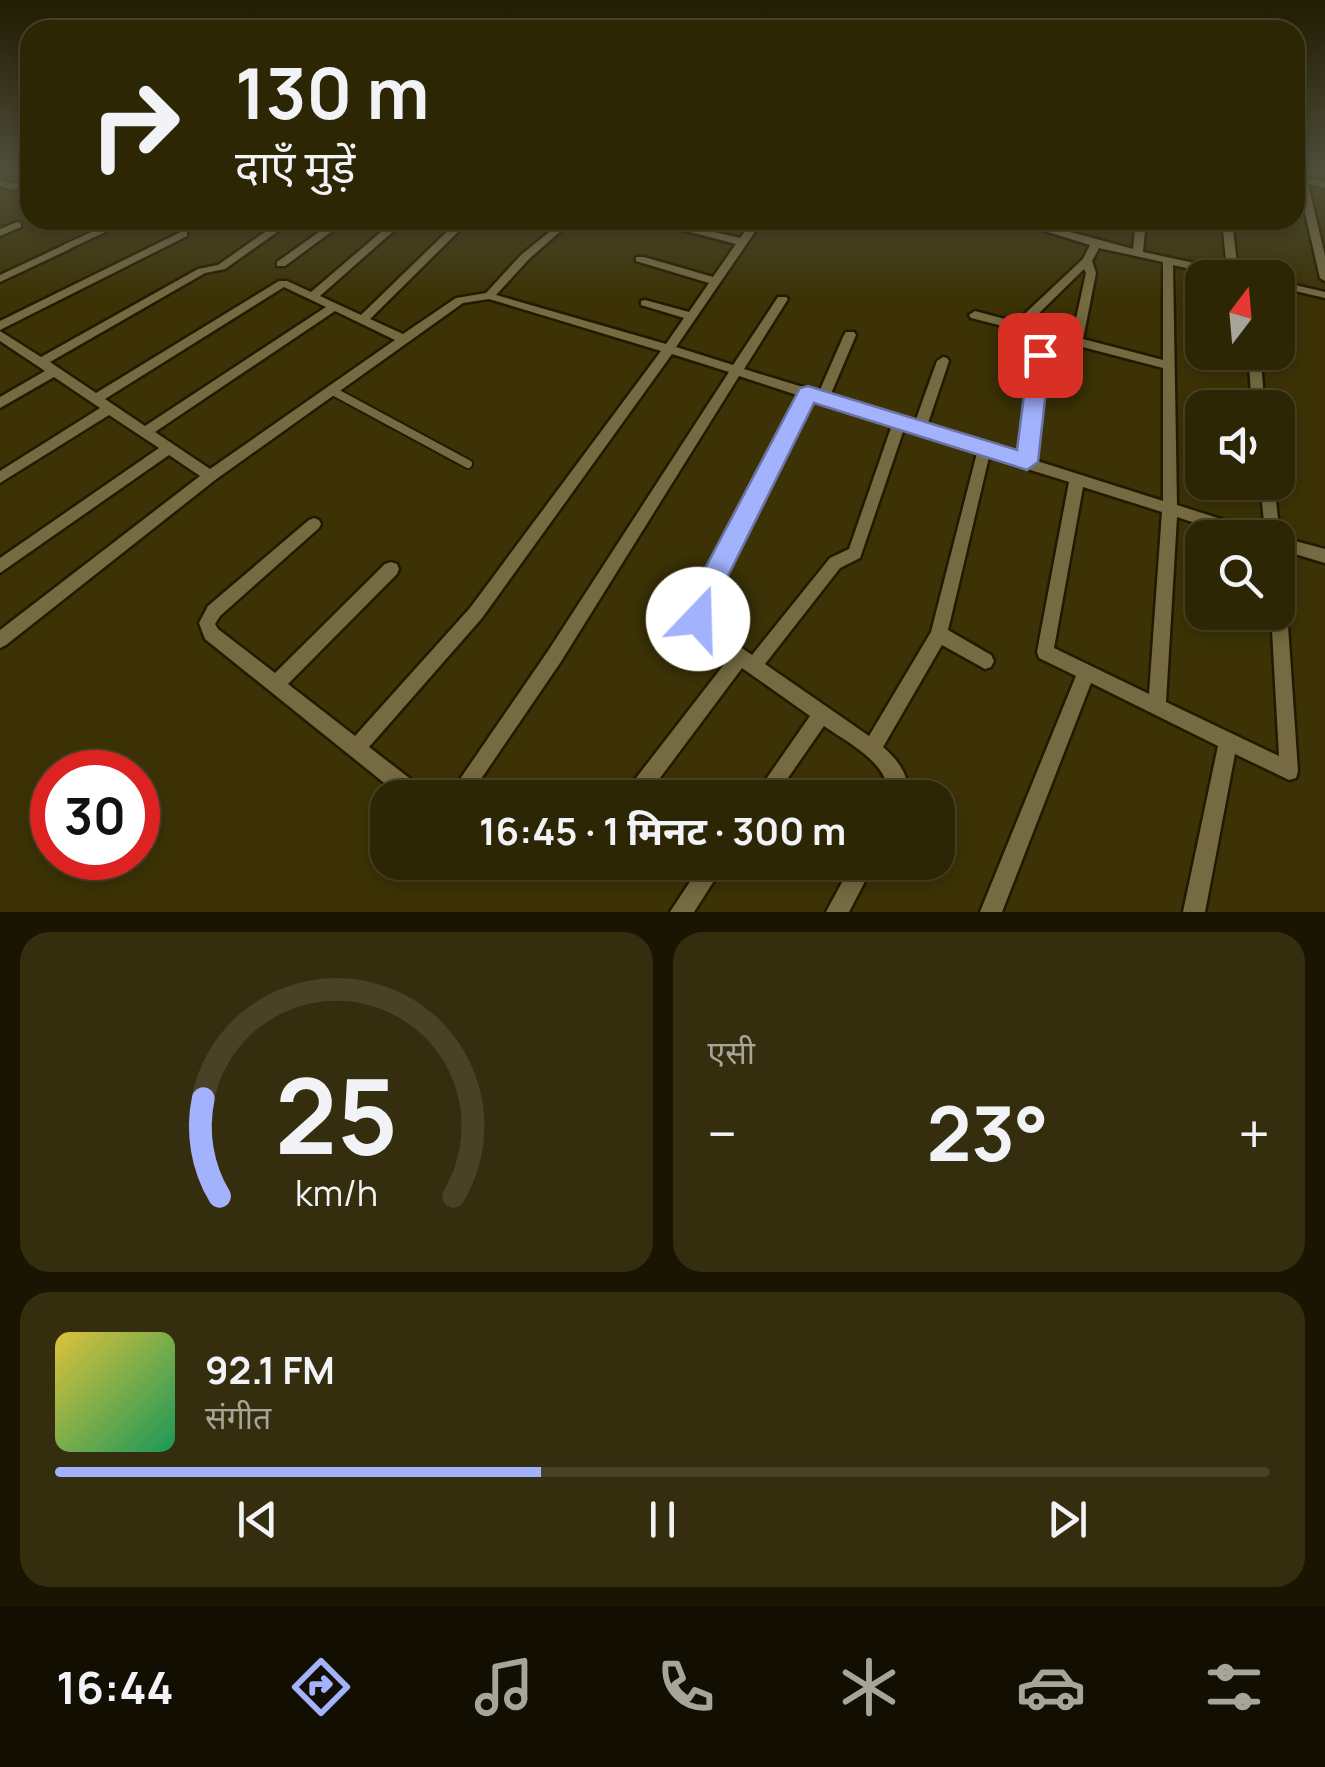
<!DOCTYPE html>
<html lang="hi">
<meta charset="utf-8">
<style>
body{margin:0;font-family:Manrope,"Noto Sans Devanagari",sans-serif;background:#352e0e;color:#f1f3f6;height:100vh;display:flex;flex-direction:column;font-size:38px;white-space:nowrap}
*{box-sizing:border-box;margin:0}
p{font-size:32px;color:#a7a59a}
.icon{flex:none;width:55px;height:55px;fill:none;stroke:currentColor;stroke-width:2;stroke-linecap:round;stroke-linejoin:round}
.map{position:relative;height:912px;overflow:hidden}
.drawer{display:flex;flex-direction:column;gap:20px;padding:20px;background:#191502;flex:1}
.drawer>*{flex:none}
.hud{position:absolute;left:20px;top:20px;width:1285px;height:210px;border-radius:30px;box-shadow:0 5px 15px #0003,0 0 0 2px #484326;background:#2d2604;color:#f1f3f6;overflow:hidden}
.needle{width:65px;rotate:16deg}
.controls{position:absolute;left:1185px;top:260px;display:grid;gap:20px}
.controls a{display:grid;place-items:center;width:110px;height:110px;border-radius:20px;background:#2d2604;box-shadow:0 5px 15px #0003,0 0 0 2px #484326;font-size:50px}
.speed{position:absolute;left:30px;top:750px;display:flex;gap:20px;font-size:50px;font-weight:700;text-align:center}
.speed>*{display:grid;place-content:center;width:130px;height:130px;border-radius:50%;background:#2d2604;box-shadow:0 5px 15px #0003,0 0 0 2px #484326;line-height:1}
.speed .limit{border:15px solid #d22;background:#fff;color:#111}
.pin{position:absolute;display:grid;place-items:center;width:85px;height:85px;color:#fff;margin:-42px;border-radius:20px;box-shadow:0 5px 15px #0006}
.me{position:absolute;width:110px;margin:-55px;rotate:21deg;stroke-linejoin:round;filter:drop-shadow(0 0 8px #0008)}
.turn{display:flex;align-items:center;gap:35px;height:210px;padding:0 50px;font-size:45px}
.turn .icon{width:130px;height:130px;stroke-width:2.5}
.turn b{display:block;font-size:70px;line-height:85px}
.big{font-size:75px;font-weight:700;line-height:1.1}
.drawer .tile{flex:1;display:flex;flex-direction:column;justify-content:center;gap:15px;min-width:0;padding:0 35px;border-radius:30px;background:#352e0e}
.drawer .dial{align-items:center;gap:0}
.dial svg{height:260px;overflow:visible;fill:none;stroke:#484326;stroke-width:7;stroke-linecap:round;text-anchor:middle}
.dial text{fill:#f1f3f6;stroke:none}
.song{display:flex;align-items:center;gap:30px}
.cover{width:120px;height:120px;border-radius:15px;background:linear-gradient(135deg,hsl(50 70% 55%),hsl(150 70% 35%))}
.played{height:10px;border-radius:5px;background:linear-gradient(90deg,#a3b2fd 40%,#484326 40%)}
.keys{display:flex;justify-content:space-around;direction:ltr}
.heat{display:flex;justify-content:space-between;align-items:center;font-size:55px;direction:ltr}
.drawer .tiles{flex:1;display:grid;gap:20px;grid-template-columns:1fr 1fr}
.tile:last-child{grid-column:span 2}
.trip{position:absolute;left:370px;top:780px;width:585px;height:100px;border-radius:30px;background:#2d2604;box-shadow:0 5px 15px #0003,0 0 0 2px #484326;font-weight:700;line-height:100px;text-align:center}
.dock{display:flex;height:160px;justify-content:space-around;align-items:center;background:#120f02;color:#a7a59a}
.dock .icon{width:70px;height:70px}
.dock .on{color:#a3b2fd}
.dock b{font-size:45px;color:#f1f3f6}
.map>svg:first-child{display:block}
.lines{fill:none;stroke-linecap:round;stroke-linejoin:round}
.lane-far1-casing{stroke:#211a00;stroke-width:10}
.lane-casing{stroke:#211a00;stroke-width:12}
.street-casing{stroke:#211a00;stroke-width:5}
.lane-far1{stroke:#756a41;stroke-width:6}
.lane{stroke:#756a41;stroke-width:8}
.street{fill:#756a41;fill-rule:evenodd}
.route{fill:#a3b2fd;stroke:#6a74a4;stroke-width:2.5}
</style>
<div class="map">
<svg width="1325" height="912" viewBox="0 0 1325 912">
<rect width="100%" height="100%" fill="#3c3206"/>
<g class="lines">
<g class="lane-far1-casing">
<path id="lane-far1" d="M 66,247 L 120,222 L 139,226"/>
</g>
<g class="lane-casing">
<path id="lane" d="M 331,390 L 468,464"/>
</g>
<g class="street-casing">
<path id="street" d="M 0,171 L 5,171 L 0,175 Z
M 1296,171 L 1305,171 L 1306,178 L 1325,182 L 1325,188 L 1308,184 L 1325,256 L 1325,281 L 1320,278 L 1298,182 L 1295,182 Z
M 30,178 L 30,184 L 12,190 L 0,186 L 0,180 L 12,184 Z
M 282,220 L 294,220 L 225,269 L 205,273 L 50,362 L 96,393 L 279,281 L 287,281 L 311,292 L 395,220 L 406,220 L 320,296 L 361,315 L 459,220 L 470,220 L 370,319 L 403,334 L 456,298 L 486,293 L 521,255 L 558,225 L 563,228 L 562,230 L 529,259 L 496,295 L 666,344 L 684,318 L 641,305 L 641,301 L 645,300 L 689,312 L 709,283 L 636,261 L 636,257 L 644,257 L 713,277 L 736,244 L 679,229 L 678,227 L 681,221 L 717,220 L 712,223 L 689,226 L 740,238 L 753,220 L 763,220 L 676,347 L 733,365 L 778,297 L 786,297 L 788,299 L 744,369 L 819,392 L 844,335 L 846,332 L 854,332 L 856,335 L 830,396 L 915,422 L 937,361 L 943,357 L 947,358 L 949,361 L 927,426 L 1021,456 L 1037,335 L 971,318 L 969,315 L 975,311 L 1016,322 L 1083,259 L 1090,245 L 1010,220 L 1026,220 L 1133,249 L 1136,220 L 1146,220 L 1143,252 L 1227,270 L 1222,220 L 1232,220 L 1238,273 L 1252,278 L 1230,278 L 1173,265 L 1177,505 L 1265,533 L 1260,482 L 1274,482 L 1280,537 L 1325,549 L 1325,563 L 1278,549 L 1278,538 L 1240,538 L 1177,517 L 1166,702 L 1279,756 L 1271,612 L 1278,612 L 1278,590 L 1284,592 L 1286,597 L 1298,771 L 1296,778 L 1289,780 L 1235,754 L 1205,912 L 1183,912 L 1218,746 L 1091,683 L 1002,912 L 980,912 L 1076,676 L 1039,658 L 1037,652 L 1069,482 L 989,457 L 948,630 L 991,655 L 994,661 L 991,667 L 985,669 L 942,645 L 883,747 C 899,761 910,776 908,798 L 888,798 C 892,764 848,743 824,726 L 774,798 L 753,798 L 810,716 L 742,668 L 645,798 L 624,798 L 626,791 L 729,658 C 700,638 686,635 695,597 L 800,396 L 739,376 L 560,663 L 468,798 L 447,798 L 548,651 L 729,372 L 672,354 L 482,618 L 369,747 L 426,791 L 428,798 L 403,798 L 205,639 L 199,623 L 208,606 L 309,520 L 314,518 L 319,520 L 321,524 L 319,528 L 220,616 L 215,624 L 218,629 L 275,673 L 385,564 L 391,562 L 397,564 L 399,569 L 397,574 L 288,684 L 355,736 L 470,608 L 661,351 L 489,299 L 463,303 L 215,480 L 6,645 L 0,648 L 0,630 L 200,476 L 169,455 L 0,573 L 0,558 L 159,448 L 109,415 L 0,483 L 0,471 L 100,408 L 54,377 L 0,408 L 0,397 L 45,371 L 0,341 L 0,331 L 41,357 L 198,269 L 218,265 ZM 1099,248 L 1163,262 L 1163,360 L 1083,339 L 1096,273 L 1092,261 ZM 1084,269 L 1086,273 L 1072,337 L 1027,325 ZM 284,287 L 326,307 L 145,426 L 105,399 ZM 335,311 L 395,340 L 210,469 L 155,432 ZM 1048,338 L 1163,368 L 1163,501 L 1034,460 ZM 811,399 L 892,425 L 849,549 L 830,558 L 752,655 L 710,626 L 706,619 L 711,598 ZM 904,429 L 977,453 L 931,632 L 869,736 L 765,664 L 840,568 L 860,558 ZM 1083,487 L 1162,512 L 1149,694 L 1054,648 Z
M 336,220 L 347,220 L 285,266 L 277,266 L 277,262 Z
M 17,222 L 21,223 L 21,227 L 0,236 L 0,229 Z
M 183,231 L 187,232 L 187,236 L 0,330 L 0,321 Z
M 66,244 L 70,245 L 70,249 L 0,282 L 0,275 Z
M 1278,281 L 1325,292 L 1325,298 L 1278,287 Z
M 1248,352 L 1260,352 L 1265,408 L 1252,408 Z
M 573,862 L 594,862 L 588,874 L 581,877 L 574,874 L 571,867 Z
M 703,862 L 726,862 L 694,912 L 670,912 Z
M 853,862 L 875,862 L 849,912 L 826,912 Z"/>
</g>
<use href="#lane-far1" class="lane-far1"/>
<use href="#lane" class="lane"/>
<use href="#street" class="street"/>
</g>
<linearGradient id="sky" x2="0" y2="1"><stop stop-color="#211c03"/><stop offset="0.57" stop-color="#504f3b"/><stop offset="1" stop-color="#504f3b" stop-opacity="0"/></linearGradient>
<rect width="1325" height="299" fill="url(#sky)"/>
<path class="route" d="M 1040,349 L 1050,355 L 1038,462 L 1027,470 L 814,403 L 717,598 L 707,628 L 698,631 L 688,628 L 684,619 L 690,597 L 800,388 L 808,386 L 1017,450 L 1029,355 Z"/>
</svg>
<div class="controls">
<a><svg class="needle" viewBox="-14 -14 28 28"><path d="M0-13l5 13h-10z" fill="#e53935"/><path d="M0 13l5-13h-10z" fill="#a7a59a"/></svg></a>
<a><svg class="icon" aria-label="sound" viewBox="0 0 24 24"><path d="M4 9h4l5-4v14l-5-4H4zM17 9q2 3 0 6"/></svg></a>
<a><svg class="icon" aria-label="search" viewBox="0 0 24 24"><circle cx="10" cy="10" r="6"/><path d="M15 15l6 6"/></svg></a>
</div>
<div class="speed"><div class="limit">30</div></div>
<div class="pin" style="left:1040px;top:355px;background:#d93025"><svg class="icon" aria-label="arrive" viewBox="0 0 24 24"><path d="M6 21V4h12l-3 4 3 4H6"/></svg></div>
<svg class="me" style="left:698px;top:619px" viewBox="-20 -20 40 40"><circle r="19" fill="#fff"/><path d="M0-13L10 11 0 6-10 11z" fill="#a3b2fd"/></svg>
<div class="trip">16:45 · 1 मिनट · 300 m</div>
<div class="hud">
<div class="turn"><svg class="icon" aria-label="right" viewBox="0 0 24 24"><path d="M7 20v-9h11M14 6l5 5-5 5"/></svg><div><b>130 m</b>दाएँ मुड़ें</div></div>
</div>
</div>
<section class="drawer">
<div class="tiles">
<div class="tile dial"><svg viewBox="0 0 100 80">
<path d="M14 69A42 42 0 1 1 86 69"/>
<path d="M14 69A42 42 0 0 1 9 39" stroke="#a3b2fd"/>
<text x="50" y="56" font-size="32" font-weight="700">25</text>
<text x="50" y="72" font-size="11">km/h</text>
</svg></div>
<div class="tile"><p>एसी</p>
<div class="heat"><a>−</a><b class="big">23°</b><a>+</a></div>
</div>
<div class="tile">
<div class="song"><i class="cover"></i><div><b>92.1 FM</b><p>संगीत</p></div></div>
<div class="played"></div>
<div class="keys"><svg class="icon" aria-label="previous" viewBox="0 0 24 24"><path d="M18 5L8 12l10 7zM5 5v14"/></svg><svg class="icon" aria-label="pause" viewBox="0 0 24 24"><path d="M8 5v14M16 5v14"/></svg><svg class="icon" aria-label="next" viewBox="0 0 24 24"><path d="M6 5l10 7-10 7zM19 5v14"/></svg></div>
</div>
</div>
</section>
<nav class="dock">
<b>16:44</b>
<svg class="icon on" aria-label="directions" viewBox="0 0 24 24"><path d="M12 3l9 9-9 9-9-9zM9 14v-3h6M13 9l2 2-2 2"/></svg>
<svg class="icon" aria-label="music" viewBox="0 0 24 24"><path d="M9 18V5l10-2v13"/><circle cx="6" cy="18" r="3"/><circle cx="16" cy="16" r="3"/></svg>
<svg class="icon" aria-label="phone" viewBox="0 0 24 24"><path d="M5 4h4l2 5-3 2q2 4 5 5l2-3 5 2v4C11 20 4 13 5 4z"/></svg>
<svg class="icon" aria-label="climate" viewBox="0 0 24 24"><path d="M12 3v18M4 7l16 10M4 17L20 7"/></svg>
<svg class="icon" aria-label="car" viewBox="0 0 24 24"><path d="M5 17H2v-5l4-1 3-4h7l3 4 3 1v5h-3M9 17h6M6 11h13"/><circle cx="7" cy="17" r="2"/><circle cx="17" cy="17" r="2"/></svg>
<svg class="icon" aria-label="filters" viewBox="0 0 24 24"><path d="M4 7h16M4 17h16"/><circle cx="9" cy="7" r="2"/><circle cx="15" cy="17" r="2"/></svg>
</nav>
